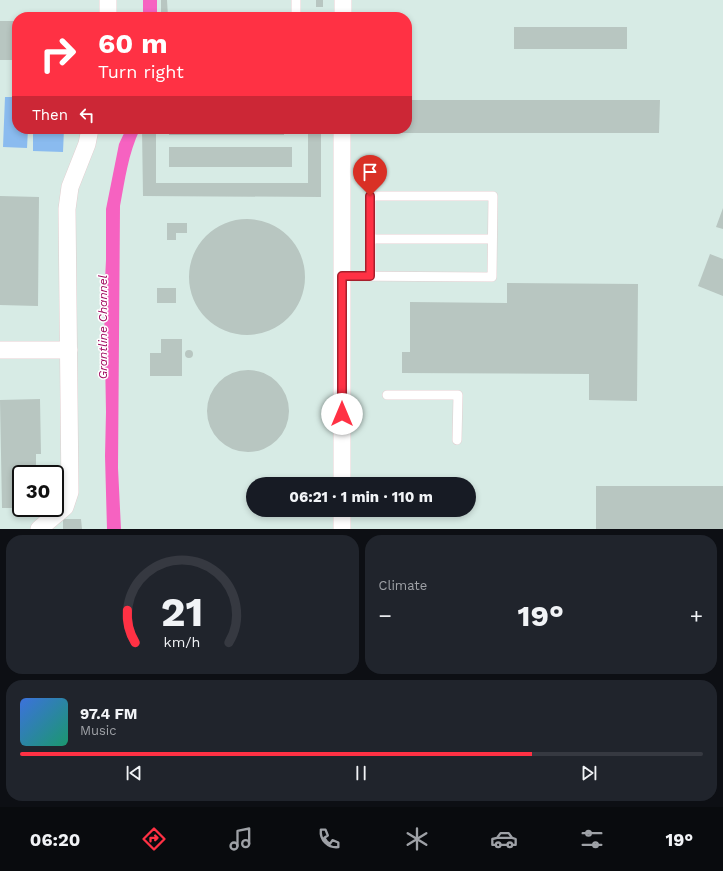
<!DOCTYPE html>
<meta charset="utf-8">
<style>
body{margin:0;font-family:"Work Sans",sans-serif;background:#20242c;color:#f1f3f6;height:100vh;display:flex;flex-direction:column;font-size:15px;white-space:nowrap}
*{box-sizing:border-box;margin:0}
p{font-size:13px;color:#9ea1a6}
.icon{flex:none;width:22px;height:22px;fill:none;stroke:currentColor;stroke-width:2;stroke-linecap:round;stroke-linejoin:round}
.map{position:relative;height:529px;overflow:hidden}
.side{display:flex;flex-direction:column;gap:6px;padding:6px;background:#0d0f14;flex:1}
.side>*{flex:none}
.top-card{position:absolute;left:12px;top:12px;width:400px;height:122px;border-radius:16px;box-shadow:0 2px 6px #0003;background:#ff3144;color:#fff;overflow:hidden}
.speed{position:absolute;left:12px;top:465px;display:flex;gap:8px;font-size:20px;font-weight:700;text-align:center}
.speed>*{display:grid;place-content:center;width:52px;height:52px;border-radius:50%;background:#171b24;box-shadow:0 2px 6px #0003;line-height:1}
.speed .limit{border:2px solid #111;border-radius:6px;background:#fff;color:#111}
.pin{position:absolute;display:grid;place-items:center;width:34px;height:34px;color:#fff;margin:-41px -17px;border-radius:50% 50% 50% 0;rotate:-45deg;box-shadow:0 0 4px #0007}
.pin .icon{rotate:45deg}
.me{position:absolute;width:44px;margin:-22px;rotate:0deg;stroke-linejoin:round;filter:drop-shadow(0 0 3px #0008)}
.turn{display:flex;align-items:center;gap:14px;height:84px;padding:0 20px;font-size:18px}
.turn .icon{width:52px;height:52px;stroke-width:2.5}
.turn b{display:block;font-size:28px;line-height:34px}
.then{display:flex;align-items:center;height:38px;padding:0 20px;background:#0003;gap:8px;font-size:15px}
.big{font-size:30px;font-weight:700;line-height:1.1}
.side .widget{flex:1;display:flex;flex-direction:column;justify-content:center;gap:6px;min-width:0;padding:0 14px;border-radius:16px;background:#20242c}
.side .dial{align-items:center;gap:0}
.dial svg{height:104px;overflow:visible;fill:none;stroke:#363941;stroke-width:7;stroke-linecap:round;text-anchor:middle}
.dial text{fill:#f1f3f6;stroke:none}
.song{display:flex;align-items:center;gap:12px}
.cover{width:48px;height:48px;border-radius:6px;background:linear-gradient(135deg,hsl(220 70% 55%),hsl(160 70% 35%))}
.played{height:4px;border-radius:2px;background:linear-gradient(90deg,#ff3144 75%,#363941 75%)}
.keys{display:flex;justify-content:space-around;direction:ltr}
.heat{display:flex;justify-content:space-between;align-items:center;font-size:22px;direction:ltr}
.side .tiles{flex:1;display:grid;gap:6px;grid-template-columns:1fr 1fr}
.widget:last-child{grid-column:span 2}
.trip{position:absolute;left:246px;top:477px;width:230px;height:40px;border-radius:20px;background:#171b24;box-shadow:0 2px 6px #0003;font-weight:700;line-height:40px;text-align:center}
.tabs{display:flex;height:64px;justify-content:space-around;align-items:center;background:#090b0e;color:#9ea1a6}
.tabs .icon{width:28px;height:28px}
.tabs .selected{color:#ff3144}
.tabs b{font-size:18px;color:#f1f3f6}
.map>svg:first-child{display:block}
.pitch{fill:#8abbef}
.water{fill:#f662c1}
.building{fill:#b8c6c1}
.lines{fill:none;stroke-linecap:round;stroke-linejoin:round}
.lane-casing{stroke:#e2cdcf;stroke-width:10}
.street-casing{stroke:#e2cdcf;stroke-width:18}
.lane{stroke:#fff;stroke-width:9}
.street{stroke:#fff;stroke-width:17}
.route-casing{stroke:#a6202c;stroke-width:10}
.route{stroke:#ff3144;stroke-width:7}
.labels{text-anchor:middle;stroke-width:3;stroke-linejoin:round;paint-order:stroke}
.water-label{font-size:12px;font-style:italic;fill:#9e055b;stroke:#fff}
</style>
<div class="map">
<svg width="723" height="529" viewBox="0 0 723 529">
<rect width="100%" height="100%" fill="#d7ebe5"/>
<path class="pitch" d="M 5,97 L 17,97 L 17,129 L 28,129 L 27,148 L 3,147 Z
M 33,129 L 64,129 L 63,152 L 33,151 Z"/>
<path class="water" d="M 143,0 L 157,0 L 157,17 L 143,17 Z
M 126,129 L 140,129 C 128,154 125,180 120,206 L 118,468 L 121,529 L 107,529 L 105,456 L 106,412 L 104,300 L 106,260 L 106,209 L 119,144 Z"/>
<path class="building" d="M 161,0 L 167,0 L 168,17 L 161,17 Z
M 316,0 L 323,0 L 323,7 L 316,7 Z
M 0,21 L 17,21 L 17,60 L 0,60 Z
M 514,27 L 627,27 L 627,49 L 514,49 Z
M 407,100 L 660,100 L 659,133 L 398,133 L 398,129 L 407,129 Z
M 142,129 L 156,129 L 156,183 L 308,183 L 308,129 L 321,129 L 321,197 L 143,196 Z
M 169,129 L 284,129 L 284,135 L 169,135 Z
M 169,147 L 292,147 L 292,167 L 169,167 Z
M 0,196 L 39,197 L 38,306 L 0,305 Z
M 723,208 L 723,229 L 716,227 Z
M189 277a58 58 0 1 1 116 0a58 58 0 1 1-116 0Z
M 167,223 L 187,223 L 187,233 L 176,233 L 176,240 L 167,240 Z
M 710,254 L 723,259 L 723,296 L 698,286 Z
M 507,283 L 638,284 L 637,401 L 589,400 L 589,374 L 402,373 L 402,352 L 410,352 L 410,302 L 507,303 Z
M 157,288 L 176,288 L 176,303 L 157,303 Z
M 161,339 L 182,339 L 182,376 L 150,376 L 150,353 L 161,353 Z
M185 354a4 4 0 1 1 8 0a4 4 0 1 1-8 0Z
M207 411a41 41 0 1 1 82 0a41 41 0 1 1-82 0Z
M 40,399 L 41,454 L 36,454 L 36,474 L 21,474 L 21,508 L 2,508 L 0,400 Z
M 596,486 L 723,486 L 723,529 L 596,529 Z
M 63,519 L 81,519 L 82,529 L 63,529 Z"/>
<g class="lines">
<g class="lane-casing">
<path id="lane" d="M 296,17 L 296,0
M 371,239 L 492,239
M 342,276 L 492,277 L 493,196 L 371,196 L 371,276
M 387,395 L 458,395 L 457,440"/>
</g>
<g class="street-casing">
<path id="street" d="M 108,0 L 108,17
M 343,17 L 343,0
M 342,129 L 342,484
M 0,350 L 69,350
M 342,510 L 342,529
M 39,529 L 65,507 L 70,492 L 67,209 L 70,187 L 87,144 L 90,129"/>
</g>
<use href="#lane" class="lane"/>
<use href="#street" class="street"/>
</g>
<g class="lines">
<g class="route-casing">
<path id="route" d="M 342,414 L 342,276 L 370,276 L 370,196"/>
</g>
<use href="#route" class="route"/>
</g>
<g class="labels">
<g class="water-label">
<text transform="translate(103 327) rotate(-90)" y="4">Grantline Channel</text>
</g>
</g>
</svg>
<div class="speed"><div class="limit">30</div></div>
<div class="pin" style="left:370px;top:196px;background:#d93025"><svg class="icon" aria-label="arrive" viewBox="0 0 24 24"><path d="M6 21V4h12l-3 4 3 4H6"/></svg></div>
<svg class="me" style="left:342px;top:414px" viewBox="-20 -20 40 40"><circle r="19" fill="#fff"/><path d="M0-13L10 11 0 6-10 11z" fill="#ff3144"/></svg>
<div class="trip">06:21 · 1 min · 110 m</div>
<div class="top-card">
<div class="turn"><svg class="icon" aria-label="right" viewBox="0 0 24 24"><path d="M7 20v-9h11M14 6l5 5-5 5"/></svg><div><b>60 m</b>Turn right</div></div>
<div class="then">Then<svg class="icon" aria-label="left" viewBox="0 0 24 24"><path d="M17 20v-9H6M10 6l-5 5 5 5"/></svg></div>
</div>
</div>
<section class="side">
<div class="tiles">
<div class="widget dial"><svg viewBox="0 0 100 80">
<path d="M14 69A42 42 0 1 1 86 69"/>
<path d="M14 69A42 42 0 0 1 8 44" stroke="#ff3144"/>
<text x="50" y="56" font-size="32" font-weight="700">21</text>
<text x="50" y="72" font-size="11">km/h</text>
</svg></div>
<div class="widget"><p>Climate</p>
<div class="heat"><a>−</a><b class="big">19°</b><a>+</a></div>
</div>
<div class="widget">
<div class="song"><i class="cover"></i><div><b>97.4 FM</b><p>Music</p></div></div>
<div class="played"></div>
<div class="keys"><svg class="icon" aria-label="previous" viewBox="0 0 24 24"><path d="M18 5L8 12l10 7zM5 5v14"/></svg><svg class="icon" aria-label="pause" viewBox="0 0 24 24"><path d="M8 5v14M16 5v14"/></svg><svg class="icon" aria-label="next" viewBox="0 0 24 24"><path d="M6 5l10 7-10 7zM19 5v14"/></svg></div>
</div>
</div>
</section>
<nav class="tabs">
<b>06:20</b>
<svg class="icon selected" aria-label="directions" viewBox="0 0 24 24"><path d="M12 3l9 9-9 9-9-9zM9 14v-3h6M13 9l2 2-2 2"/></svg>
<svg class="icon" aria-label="music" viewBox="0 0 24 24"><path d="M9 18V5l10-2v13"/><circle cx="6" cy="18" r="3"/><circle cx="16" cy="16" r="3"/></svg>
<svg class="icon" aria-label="phone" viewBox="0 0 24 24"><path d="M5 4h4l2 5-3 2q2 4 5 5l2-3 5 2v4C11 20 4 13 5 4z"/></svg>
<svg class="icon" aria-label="climate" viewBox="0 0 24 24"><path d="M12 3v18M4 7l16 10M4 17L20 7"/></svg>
<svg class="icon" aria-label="car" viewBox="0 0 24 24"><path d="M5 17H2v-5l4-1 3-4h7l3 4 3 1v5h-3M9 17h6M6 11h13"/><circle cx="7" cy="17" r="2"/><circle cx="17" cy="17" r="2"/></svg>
<svg class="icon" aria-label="filters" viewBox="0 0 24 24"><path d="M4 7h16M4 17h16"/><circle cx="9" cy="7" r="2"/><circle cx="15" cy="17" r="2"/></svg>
<b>19°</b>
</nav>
